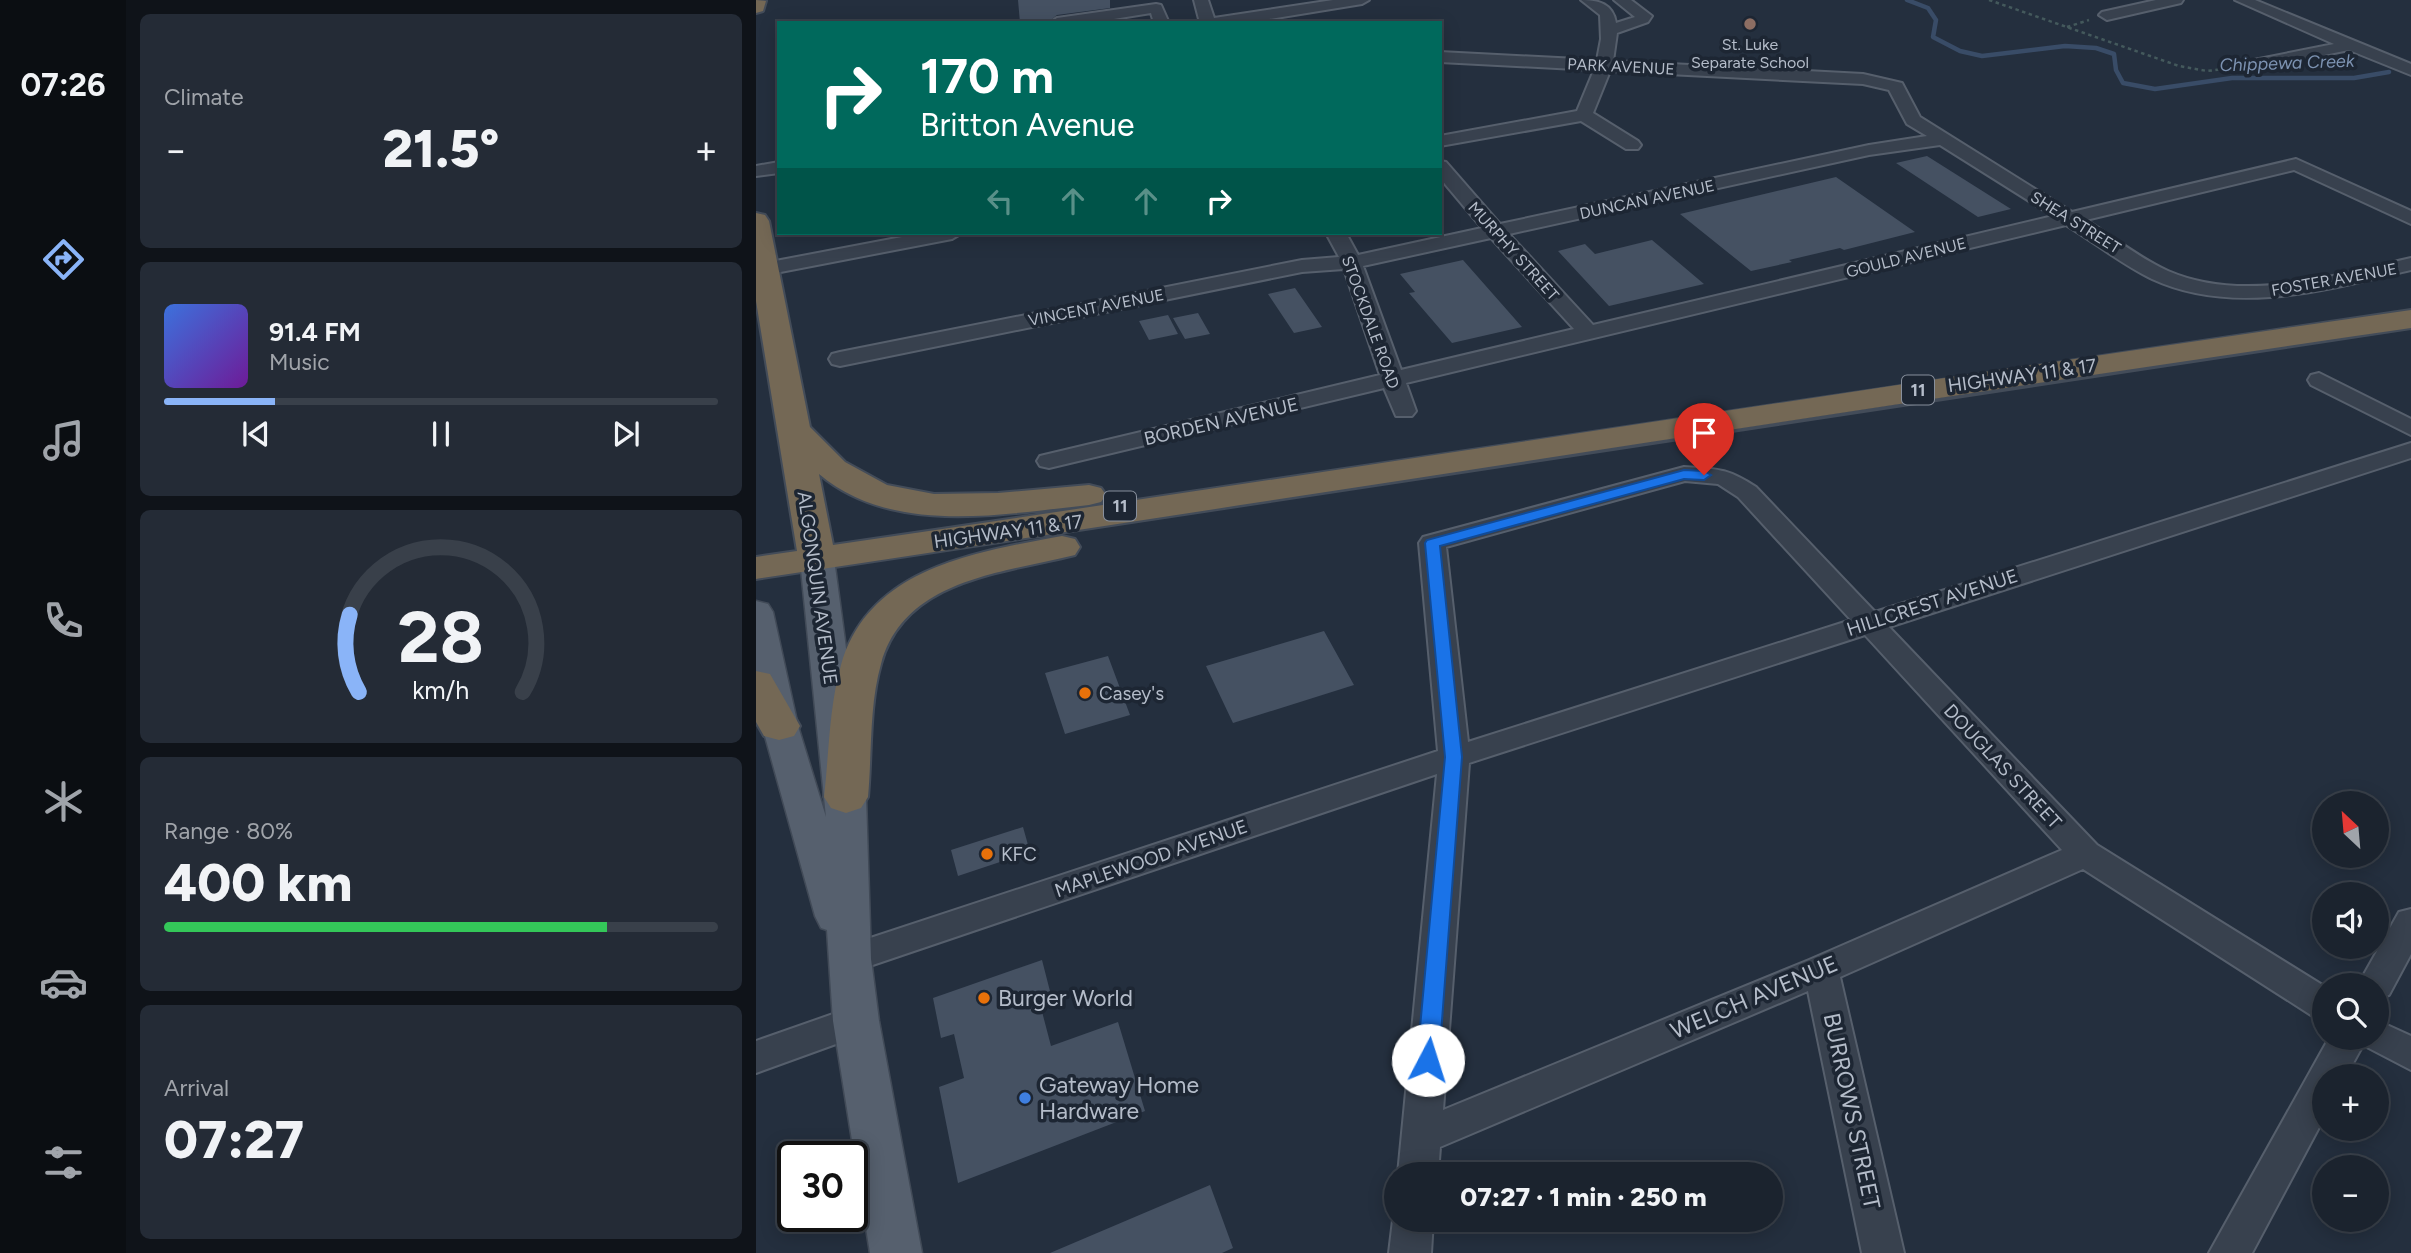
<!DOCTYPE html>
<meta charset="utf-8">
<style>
body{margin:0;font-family:Figtree,sans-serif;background:#242b36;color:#f1f3f6;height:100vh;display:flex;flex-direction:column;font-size:26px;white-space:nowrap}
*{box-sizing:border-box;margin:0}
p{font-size:23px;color:#a0a4aa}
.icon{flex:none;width:38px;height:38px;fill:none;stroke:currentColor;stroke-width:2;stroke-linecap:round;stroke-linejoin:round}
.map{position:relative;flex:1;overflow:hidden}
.side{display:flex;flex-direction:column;gap:14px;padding:14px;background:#0f1319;width:630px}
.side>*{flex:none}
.banner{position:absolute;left:21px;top:21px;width:665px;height:214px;border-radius:0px;box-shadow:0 4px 18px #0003,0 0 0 2px #39404a;background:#00695c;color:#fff;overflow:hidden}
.needle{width:46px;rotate:334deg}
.tools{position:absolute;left:1556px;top:791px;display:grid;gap:14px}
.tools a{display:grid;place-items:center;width:77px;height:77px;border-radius:50%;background:#1b232e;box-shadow:0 4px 18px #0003,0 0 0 2px #39404a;font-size:35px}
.speed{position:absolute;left:21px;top:1141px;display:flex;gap:14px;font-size:35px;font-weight:700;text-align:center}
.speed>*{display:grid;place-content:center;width:91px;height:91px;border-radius:50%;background:#1b232e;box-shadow:0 4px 18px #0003,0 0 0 2px #39404a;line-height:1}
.speed .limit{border:4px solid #111;border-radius:10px;background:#fff;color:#111}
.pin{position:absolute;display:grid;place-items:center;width:60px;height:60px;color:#fff;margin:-72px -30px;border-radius:50% 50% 50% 0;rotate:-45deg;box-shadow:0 0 7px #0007}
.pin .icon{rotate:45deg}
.me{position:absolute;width:77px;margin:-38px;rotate:5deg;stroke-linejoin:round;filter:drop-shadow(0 0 5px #0008)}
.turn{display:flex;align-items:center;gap:24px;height:147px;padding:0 28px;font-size:32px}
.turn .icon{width:91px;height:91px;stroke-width:2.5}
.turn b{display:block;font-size:49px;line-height:60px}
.lanes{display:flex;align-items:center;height:66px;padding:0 28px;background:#0003;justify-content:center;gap:35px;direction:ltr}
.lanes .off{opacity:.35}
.big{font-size:52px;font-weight:800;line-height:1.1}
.side .tile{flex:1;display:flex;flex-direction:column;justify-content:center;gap:10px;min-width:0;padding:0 24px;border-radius:10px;background:#242b36}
.side .dial{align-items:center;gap:0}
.dial svg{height:182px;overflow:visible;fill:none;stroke:#39404a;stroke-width:7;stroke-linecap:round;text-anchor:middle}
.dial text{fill:#f1f3f6;stroke:none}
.song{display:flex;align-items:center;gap:21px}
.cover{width:84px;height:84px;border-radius:10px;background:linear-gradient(135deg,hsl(220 70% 55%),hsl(280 70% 35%))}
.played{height:7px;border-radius:4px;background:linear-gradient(90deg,#8ab4f8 20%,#39404a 20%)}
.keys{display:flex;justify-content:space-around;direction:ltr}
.heat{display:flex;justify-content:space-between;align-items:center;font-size:38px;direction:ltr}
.charge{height:10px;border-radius:5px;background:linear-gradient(90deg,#34c759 80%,#39404a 0)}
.trip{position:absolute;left:628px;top:1162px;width:399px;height:70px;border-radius:35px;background:#1b232e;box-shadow:0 4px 18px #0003,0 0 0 2px #39404a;font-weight:800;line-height:70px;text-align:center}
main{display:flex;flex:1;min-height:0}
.tab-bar{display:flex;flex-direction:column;width:126px;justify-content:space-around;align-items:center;background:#0b0e12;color:#a0a4aa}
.tab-bar .icon{width:49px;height:49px}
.tab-bar .active{color:#8ab4f8}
.tab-bar b{font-size:32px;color:#f1f3f6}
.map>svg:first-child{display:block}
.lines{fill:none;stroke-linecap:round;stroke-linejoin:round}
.stream{stroke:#394c67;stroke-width:4.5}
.building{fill:#455162}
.minor-casing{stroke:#565f6c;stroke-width:4}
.major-casing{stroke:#414a57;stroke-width:3}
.highway-casing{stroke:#434c59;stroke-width:4}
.path{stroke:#44595c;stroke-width:2.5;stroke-dasharray:3.5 3.5;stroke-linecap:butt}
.minor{fill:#38414e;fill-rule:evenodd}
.major{fill:#56606e;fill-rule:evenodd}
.highway{fill:#746855;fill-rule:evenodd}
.route{fill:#1a73e8;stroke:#114b97;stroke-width:2}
.education-dot{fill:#8d6e63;stroke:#1d2633;stroke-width:2.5}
.food-dot{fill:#e8710a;stroke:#1d2633;stroke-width:2.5}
.shop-dot{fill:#3f7fe0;stroke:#1d2633;stroke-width:2.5}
.labels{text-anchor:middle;stroke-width:7;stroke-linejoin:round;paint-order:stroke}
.far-poi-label{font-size:16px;fill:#b4bcc9;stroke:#1d2633}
.far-street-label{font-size:16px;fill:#b4bcc9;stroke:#1d2633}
.far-water-label{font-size:18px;font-style:italic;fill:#7c92b1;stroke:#1d2633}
.shield{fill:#1d2633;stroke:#878f9c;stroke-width:2}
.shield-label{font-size:18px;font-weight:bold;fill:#b4bcc9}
.street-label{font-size:19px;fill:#b4bcc9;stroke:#1d2633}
.poi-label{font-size:19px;fill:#b4bcc9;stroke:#1d2633;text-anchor:start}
.near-street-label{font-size:23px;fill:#b4bcc9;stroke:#1d2633}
.near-poi-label{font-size:23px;fill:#b4bcc9;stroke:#1d2633;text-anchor:start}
</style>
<main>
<nav class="tab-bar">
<b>07:26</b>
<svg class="icon active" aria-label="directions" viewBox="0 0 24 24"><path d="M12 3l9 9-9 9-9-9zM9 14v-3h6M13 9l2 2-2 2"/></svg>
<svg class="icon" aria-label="music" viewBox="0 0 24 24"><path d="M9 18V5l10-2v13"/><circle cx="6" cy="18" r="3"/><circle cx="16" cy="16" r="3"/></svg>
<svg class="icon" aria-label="phone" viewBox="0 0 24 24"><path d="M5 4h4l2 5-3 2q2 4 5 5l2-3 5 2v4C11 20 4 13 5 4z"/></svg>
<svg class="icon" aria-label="climate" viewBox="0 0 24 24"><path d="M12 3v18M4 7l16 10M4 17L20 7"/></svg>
<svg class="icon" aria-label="car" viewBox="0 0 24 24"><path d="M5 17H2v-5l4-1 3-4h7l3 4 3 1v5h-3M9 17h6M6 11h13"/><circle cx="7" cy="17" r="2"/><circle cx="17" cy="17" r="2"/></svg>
<svg class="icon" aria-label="filters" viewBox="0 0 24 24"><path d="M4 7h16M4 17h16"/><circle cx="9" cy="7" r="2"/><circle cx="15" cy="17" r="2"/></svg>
</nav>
<section class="side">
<div class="tile"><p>Climate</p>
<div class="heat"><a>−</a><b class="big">21.5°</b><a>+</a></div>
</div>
<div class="tile">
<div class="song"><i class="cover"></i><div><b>91.4 FM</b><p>Music</p></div></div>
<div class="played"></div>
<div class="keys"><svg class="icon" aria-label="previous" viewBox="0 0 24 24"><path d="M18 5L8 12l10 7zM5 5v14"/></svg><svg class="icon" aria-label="pause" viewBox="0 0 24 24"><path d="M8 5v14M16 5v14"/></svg><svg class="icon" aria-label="next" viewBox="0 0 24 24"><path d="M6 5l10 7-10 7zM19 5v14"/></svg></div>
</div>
<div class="tile dial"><svg viewBox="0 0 100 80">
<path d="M14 69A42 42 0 1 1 86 69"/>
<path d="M14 69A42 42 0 0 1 10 35" stroke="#8ab4f8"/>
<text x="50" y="56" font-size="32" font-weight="700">28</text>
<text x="50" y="72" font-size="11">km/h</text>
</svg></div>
<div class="tile"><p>Range · 80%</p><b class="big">400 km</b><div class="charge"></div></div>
<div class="tile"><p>Arrival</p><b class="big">07:27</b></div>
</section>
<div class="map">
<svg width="1655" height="1253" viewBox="0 0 1655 1253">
<rect width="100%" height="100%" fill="#242f3e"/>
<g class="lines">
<path class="stream" d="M 1151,0 L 1172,8 L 1180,20 L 1177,37 L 1204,51 L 1226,56 L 1309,46 L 1340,48 L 1358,54 L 1360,70 L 1367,83 L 1399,89 L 1476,78 L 1598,78 L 1633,72"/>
</g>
<path class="building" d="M 262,0 L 354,0 L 354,8 L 301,15 L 291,23 L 264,23 Z
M 1171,156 L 1255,209 L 1222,217 L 1140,163 Z
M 1080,177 L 1159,232 L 1088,250 L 1084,248 L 1033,260 L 1036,262 L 995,271 L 924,214 Z
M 896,240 L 948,284 L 853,306 L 802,251 L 829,244 L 839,254 Z
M 707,260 L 766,327 L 696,343 L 653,293 L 659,292 L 644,274 Z
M 539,288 L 566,327 L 538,333 L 512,294 Z
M 442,313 L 454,334 L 429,339 L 417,318 Z
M 412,315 L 422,334 L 393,340 L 383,321 Z
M 568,631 L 598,685 L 477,723 L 450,666 Z
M 352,656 L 374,715 L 309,734 L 289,673 Z
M 267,827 L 274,852 L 202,876 L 195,850 Z
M 286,960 L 296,999 L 284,1004 L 295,1046 L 362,1022 L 389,1111 L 202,1183 L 183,1087 L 208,1078 L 198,1034 L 185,1038 L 177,998 Z
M 454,1185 L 477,1248 L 466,1253 L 294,1253 Z"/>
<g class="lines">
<g class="minor-casing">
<path id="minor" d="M 438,0 L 452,0 L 458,18 L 577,0 L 613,0 L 606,4 L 489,23 L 444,23 Z
M 825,0 C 843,0 857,4 860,23 L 879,17 L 858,0 L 875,0 L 896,16 L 892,22 L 861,33 L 857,61 L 1107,74 L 1146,83 L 1164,117 L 1316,212 L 1540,159 L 1655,211 L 1655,224 L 1538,170 L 1330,220 C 1356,236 1383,258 1412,271 C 1488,304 1579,275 1655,258 L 1655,270 C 1573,289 1478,317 1396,279 C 1367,265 1338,242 1310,225 L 650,383 L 660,411 L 656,416 L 640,416 L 628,388 L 293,468 L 284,466 L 281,461 L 284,456 L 624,375 L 588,269 L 546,272 L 84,366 L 76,364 L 73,359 L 76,354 L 84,352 L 546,260 L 583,257 L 570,233 L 590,233 L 602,255 L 726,228 L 684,178 L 684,161 L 690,162 L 744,224 L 1113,145 L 1171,136 L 1151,124 L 1133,90 L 1107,84 L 854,71 L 837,113 L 882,141 L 885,145 L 882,149 L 870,149 L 825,121 L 684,146 L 684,136 L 821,111 L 838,70 L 684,62 L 684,52 L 841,60 L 845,39 L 844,15 ZM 1184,145 L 1297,216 L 837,325 L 753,234 L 1113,155 ZM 735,238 L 818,329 L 645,370 L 607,266 Z
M 1400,0 L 1427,0 L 1425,3 L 1351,20 L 1343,15 L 1346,12 Z
M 1479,0 L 1499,0 L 1655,64 L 1655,75 L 1593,50 L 1499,69 L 1493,67 L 1491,64 L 1493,61 L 1578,44 Z
M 400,4 L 405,5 L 413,23 L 398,23 L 395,13 L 333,23 L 294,23 L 301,18 Z
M 23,162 L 23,173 L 0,176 L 0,166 Z
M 167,233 L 206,233 L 196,239 L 9,275 L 0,271 L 2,265 L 9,263 Z
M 1563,373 L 1655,419 L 1655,435 L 1555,385 L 1552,380 L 1555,375 Z
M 1655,443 L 1655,458 L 1133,627 L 1341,845 L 1568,986 L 1568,1019 L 1555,1015 L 1327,869 L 1084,977 L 1148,1253 L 1106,1253 L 1052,991 L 684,1147 L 682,1174 L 642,1174 L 681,774 L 93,973 L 81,969 L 75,959 L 81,949 L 682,751 L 663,543 L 667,537 L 928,467 C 961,469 971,468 1000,487 L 1119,612 ZM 929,481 L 962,484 L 982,497 L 1095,620 L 712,742 L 690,547 ZM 1109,635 L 1306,850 L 1053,960 L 687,1110 L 713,763 Z
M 1655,909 L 1655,954 L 1633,995 L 1620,999 L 1620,985 L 1602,985 L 1643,912 Z
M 100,1006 L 113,1010 L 118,1021 L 113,1032 L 0,1073 L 0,1041 Z
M 1620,1020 L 1655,1036 L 1655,1070 L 1607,1045 L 1590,1076 L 1568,1076 L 1568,1118 L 1496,1253 L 1453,1253 L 1573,1038 L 1620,1038 Z
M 640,1211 L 640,1220 L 677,1220 L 675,1253 L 633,1253 L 637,1220 Z"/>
</g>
<g class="major-casing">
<path id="major" d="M 61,549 L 73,552 L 78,559 L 110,797 L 115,959 L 123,1021 L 166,1253 L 114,1253 L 77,1021 L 71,930 L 65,928 L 59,916 L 0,704 L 0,601 L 12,604 L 17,612 L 42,726 L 70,817 L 44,559 L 49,552 Z"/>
</g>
<g class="highway-casing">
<path id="highway" d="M 0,0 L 10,1 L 7,11 L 0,13 Z
M 0,213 L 9,215 L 13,221 L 54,427 L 89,462 L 131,485 L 178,494 L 242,493 L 333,485 L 345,488 L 350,495 L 345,502 L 333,505 C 246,514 136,536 63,474 L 77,545 C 603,468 1128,385 1655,310 L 1655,328 C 1103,408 552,496 0,579 L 0,557 L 41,551 L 0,301 Z
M 306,536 L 319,539 L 324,547 L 319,555 C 247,573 148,579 125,664 C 113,706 116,754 112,797 L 105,808 L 90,813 L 75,808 L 68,797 C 73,754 73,707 85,665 C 113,567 221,552 306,536 Z
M 0,671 L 14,674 L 44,726 L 38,736 L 23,740 L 8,736 L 0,722 Z"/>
</g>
<path class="path" d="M 1233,0 L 1423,66 L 1451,71 L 1484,67
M 1311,27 L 1333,20"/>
<use href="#minor" class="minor"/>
<use href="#major" class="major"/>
<use href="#highway" class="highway"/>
</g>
<path class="route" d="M 928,470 L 948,471 L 955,475 L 948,480 L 928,479 L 684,546 L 706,757 L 683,1060 L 679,1067 L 672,1070 L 665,1067 L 661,1060 L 689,757 L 669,543 L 671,540 Z"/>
<circle class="education-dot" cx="994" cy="24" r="7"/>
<g class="food-dot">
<circle cx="329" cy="693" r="7"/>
<circle cx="231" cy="854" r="7"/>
<circle cx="228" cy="998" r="7"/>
</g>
<circle class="shop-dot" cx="269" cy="1098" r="7"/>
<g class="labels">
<g class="far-poi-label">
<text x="994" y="50">St. Luke<tspan x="994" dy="18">Separate School</tspan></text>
</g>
<g class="far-street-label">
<text transform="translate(865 66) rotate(3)" y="6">PARK AVENUE</text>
<text transform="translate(891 199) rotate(-12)" y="6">DUNCAN AVENUE</text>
<text transform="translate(1320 222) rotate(32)" y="6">SHEA STREET</text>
<text transform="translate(758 251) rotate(48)" y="6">MURPHY STREET</text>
<text transform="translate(1150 257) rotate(-14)" y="6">GOULD AVENUE</text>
<text transform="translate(1578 279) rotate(-10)" y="6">FOSTER AVENUE</text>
<text transform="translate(340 307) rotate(-11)" y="6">VINCENT AVENUE</text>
<text transform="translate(615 322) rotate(70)" y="6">STOCKDALE ROAD</text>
</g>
<g class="far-water-label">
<text transform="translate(1531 63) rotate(-2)" y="6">Chippewa Creek</text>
</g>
<g class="shield">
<rect x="1146" y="375.5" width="32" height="29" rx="5"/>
<rect x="348" y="491.5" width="32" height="29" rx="5"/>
</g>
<g class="shield-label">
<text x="1162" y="396">11</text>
<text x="364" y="512">11</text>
</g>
<g class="street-label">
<text transform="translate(1266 375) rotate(-8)" y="7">HIGHWAY 11 &amp; 17</text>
<text transform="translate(465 421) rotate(-13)" y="7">BORDEN AVENUE</text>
<text transform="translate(252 531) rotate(-8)" y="7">HIGHWAY 11 &amp; 17</text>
<text transform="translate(62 588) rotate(82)" y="7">ALGONQUIN AVENUE</text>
<text transform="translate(1176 602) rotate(-18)" y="7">HILLCREST AVENUE</text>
<text transform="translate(1247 766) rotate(47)" y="7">DOUGLAS STREET</text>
<text transform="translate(395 858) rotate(-19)" y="7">MAPLEWOOD AVENUE</text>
</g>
<g class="poi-label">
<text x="343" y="700">Casey's</text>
<text x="245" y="861">KFC</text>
</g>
<g class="near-street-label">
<text transform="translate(998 997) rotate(-23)" y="8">WELCH AVENUE</text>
<text transform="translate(1096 1111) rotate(78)" y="8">BURROWS STREET</text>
</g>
<g class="near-poi-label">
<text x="242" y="1006">Burger World</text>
<text x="283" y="1093">Gateway Home<tspan x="283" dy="26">Hardware</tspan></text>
</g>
</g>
</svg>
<div class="tools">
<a><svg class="needle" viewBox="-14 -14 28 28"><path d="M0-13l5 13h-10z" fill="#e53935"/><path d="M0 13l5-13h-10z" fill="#a0a4aa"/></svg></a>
<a><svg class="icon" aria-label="sound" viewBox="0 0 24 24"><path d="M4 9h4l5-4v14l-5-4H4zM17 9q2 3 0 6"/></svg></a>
<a><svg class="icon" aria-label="search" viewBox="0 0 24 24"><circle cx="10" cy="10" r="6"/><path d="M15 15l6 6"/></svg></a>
<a>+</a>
<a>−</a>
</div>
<div class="speed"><div class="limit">30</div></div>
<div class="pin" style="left:948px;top:475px;background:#d93025"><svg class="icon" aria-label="arrive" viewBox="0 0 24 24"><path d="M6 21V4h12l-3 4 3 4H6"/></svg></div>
<svg class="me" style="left:672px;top:1060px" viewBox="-20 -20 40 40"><circle r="19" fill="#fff"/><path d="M0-13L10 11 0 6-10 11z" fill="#1a73e8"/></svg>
<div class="trip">07:27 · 1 min · 250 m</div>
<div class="banner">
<div class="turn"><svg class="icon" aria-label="right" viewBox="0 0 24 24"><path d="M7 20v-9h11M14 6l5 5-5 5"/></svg><div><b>170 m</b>Britton Avenue</div></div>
<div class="lanes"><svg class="icon off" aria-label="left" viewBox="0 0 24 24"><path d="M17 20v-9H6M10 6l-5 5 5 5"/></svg><svg class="icon off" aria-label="ahead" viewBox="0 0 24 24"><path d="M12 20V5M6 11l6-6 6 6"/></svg><svg class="icon off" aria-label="ahead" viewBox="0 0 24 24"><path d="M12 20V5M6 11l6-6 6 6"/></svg><svg class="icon" aria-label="right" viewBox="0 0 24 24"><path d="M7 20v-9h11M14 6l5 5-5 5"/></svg></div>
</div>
</div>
</main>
